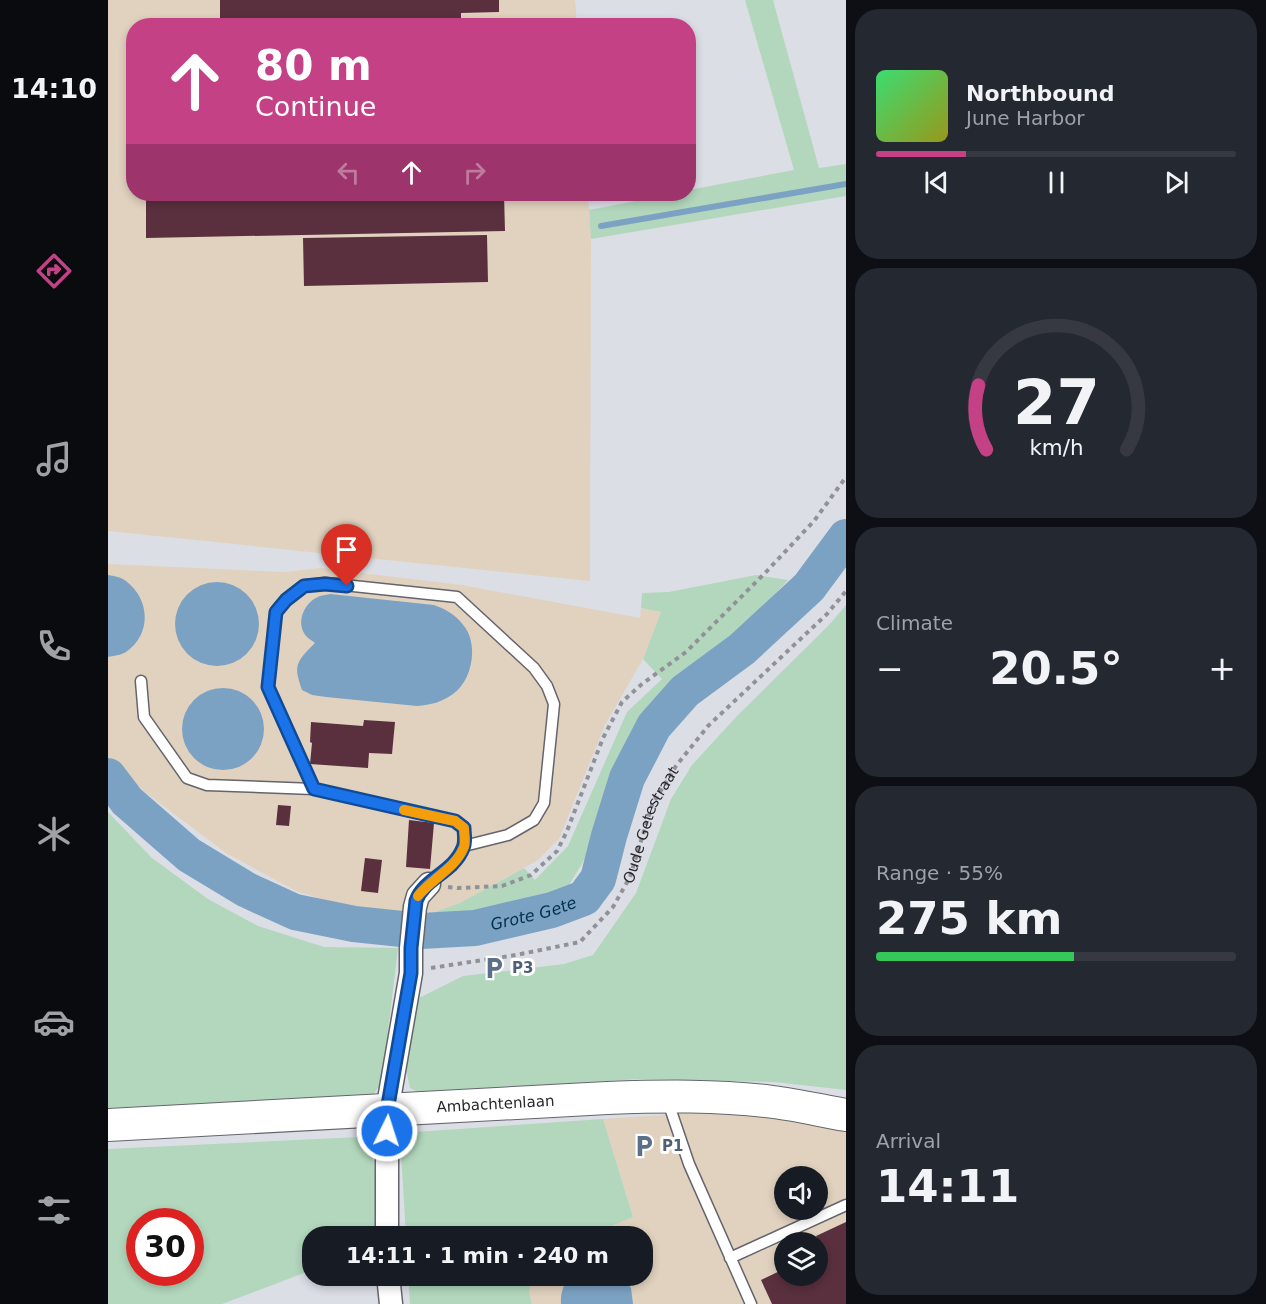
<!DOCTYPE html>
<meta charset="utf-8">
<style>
body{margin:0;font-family:"DejaVu Sans",sans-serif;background:#242831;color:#f1f3f6;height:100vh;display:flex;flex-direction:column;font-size:22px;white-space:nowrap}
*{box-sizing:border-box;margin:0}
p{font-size:20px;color:#9ea1a6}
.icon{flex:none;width:33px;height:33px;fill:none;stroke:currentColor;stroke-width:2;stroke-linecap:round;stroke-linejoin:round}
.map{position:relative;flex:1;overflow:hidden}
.side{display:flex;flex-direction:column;gap:9px;padding:9px;background:#0d0f14;width:420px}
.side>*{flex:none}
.hud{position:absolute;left:18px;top:18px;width:570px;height:183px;border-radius:24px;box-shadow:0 3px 9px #0003;background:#c54186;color:#fff;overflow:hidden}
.fabs{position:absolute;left:666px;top:1166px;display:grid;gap:12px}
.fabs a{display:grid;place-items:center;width:54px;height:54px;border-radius:50%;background:#171b24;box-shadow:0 3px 9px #0003;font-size:30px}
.speed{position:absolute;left:18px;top:1208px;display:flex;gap:12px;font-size:30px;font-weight:700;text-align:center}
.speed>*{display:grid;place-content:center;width:78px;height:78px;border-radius:50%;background:#171b24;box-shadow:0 3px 9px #0003;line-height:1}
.speed .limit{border:9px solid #d22;background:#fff;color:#111}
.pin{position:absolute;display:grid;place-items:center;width:51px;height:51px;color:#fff;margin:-62px -26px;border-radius:50% 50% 50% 0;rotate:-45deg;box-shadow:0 0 6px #0007}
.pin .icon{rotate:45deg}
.me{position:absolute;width:66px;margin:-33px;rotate:4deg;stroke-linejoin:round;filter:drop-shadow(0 0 4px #0008)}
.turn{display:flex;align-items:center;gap:21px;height:126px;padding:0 30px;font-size:27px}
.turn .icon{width:78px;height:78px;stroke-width:2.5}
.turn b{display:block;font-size:42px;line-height:51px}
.lanes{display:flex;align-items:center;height:57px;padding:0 30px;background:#0003;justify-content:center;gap:30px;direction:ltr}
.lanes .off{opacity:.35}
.big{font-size:45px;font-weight:600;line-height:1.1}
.side .widget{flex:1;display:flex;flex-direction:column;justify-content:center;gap:9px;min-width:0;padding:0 21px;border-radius:24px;background:#242831}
.side .dial{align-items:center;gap:0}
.dial svg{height:156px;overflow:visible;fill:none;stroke:#363941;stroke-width:7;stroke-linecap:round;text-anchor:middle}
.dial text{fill:#f1f3f6;stroke:none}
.song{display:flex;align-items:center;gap:18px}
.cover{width:72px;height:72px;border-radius:9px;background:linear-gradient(135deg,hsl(140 70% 55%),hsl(60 70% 35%))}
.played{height:6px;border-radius:3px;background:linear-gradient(90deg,#c54186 25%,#363941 25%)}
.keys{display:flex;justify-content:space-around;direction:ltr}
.heat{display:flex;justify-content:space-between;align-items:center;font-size:33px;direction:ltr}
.charge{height:9px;border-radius:4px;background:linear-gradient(90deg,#34c759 55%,#363941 0)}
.trip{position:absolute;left:194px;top:1226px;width:351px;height:60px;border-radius:24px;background:#171b24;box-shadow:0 3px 9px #0003;font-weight:600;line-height:60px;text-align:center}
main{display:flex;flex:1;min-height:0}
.tab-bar{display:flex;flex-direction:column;width:108px;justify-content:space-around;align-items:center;background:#090b0e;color:#9ea1a6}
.tab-bar .icon{width:42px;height:42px}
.tab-bar .selected{color:#c54186}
.tab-bar b{font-size:27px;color:#f1f3f6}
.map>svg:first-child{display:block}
.industrial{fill:#e1d2bf;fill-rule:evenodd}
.green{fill:#b2d7bc;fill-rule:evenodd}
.water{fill:#7ca2c3}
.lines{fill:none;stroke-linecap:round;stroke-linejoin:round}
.stream{stroke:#7ca2c3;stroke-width:6}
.river{stroke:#7ca2c3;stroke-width:36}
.building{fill:#5a303e}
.lane-casing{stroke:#64656c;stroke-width:13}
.street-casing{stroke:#64656c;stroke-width:25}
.secondary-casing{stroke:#64656c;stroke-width:34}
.path{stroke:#919298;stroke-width:4;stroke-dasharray:4.5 4.5;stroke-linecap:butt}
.lane{stroke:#fff;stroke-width:10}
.street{stroke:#fff;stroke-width:22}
.secondary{stroke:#fff;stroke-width:32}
.route-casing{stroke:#114b97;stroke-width:15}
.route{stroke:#1a73e8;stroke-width:10}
.slow{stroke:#f59e0b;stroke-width:10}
.labels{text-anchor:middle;stroke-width:6;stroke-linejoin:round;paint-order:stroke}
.street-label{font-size:15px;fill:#28292c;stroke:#fff}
.service-label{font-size:15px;font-weight:bold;fill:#4e5e75;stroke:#fff;text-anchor:start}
.water-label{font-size:16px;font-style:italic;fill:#003050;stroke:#fff}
</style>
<main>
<nav class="tab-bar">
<b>14:10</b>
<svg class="icon selected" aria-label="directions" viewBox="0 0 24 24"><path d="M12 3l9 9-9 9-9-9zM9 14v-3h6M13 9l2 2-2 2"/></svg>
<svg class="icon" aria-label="music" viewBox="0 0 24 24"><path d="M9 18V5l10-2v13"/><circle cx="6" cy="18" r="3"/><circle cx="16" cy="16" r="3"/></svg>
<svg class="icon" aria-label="phone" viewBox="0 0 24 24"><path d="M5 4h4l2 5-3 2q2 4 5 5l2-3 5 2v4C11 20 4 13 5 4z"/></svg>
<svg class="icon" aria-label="climate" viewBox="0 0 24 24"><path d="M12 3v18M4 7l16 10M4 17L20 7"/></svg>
<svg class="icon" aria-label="car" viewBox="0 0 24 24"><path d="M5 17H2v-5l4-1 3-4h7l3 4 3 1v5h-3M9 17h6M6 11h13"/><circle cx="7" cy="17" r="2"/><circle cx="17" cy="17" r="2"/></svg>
<svg class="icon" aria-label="filters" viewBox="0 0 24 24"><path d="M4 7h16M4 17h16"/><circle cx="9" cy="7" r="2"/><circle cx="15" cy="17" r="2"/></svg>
</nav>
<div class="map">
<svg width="738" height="1304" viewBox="0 0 738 1304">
<rect width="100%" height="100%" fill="#dcdee6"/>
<path class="industrial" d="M 0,0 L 467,0 L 469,25 L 26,26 L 26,194 L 480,194 L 483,239 L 482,581 L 0,531 Z
M 0,564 L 176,572 L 212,568 L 354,585 L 532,618 L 533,608 L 553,612 L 535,659 L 497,725 L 451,839 L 430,860 L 352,903 L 314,917 L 248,910 L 188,891 L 118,853 L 37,792 L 0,757 Z
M 614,1111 L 715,1124 L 738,1130 L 738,1304 L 424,1304 L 421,1292 L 424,1275 L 534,1275 L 534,1236 L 480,1236 L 525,1217 L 495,1119 ZM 676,1176 L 710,1176 L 710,1209 L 676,1209 ZM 676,1242 L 710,1242 L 710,1275 L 676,1275 Z"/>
<path class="green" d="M 637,0 L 665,0 L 711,168 L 738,164 L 738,196 L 483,239 L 481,210 L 564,194 L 580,194 L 581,190 L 686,170 Z
M 648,575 L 680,580 L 643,620 L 596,657 L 531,718 L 502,781 L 491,825 L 475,862 L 461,885 L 396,912 L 314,917 L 352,903 L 416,868 L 427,880 L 460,846 L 519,712 L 554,679 L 535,659 L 553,612 L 533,608 L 534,593 L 561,592 Z
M 738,605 L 738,1090 L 666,1082 L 532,1079 L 310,1092 L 302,1088 L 298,1069 L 311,998 L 355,976 L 456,964 L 485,955 L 528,893 L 563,799 L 584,765 L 628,717 L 721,625 Z
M 0,812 L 44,858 L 100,899 L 150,926 L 216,947 L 290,948 L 275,1072 L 272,1085 L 265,1095 L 240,1098 L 0,1108 Z
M 495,1119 L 525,1217 L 480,1236 L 298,1236 L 293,1152 L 296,1139 L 307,1132 Z
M 251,1137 L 262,1142 L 267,1171 L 273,1236 L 204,1236 L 204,1270 L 114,1304 L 0,1304 L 0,1149 ZM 32,1221 L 82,1221 L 82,1272 L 32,1272 Z
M 300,1275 L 424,1275 L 421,1292 L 424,1304 L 302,1304 Z"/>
<path class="water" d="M 0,575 C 6,576 13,577 18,581 C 42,599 44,634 18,652 C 13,655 5,656 0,657 Z
M67 624a42 42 0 1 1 84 0a42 42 0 1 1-84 0Z
M 222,594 L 326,605 C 338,609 349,616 356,626 C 371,645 364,681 345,694 C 334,702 323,705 309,706 L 218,697 L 204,695 L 194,690 C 185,665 188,662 207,643 C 203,640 198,637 196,633 C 188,619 198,601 212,596 C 215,595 219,595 222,594 Z
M74 729a41 41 0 1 1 82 0a41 41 0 1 1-82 0Z
M 464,1275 L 513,1275 L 523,1288 L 525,1304 L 453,1304 C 452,1294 456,1281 464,1275 Z"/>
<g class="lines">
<path class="stream" d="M 493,226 L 738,184"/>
<path class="river" id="s1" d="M 0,776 L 19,801 L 81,855 L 139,890 L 187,912 L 246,924 L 313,931 L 367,928 L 444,910 L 476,898 L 490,879 L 501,836 L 519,778 L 546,726 L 577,691 L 634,649 L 701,587 L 738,537"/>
</g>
<path class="building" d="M 112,0 L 391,0 L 391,12 L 353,13 L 353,26 L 112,26 Z
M 38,194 L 396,194 L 397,231 L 38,238 Z
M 379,235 L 380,282 L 196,286 L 195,238 Z
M 256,720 L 287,722 L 284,754 L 261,753 L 260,768 L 202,764 L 204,743 L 202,742 L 203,722 L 255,726 Z
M 170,805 L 183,806 L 181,826 L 168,825 Z
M 301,820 L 326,823 L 322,869 L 298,867 Z
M 257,858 L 274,860 L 270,893 L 253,891 Z
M 738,1222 L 738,1304 L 664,1304 L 653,1280 L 676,1269 L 676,1275 L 710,1275 L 710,1252 L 715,1250 L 708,1236 Z"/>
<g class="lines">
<g class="lane-casing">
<path id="lane" d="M 33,681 L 36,717 L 79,778 L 99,785 L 206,789
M 321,884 L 344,866 L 356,846 L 356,828 L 347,821 L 206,789 L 160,687 L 168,612 L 178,600 L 196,586 L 217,583 L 349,597 L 426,668 L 439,686 L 446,704 L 436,803 L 426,820 L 400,835 L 356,846
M 559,1099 L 581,1164 L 643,1304
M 622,1258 L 738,1205"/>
</g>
<g class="street-casing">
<path id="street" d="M 279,1236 L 279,1111 L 303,973 L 303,948 L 307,907 L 310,896 L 321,884
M 280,1275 L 283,1304"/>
</g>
<g class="secondary-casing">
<g id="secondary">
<path id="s3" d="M 0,1125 L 499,1098 C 554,1096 610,1095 665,1102 C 690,1105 714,1111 738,1115"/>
</g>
</g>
<g class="path">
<path d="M 340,887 L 350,888 L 394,886 L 423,875 L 449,851 L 459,831 L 495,738 L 514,702 L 534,684 L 578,652 L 658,572 L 706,521 L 738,477"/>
<path id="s2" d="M 323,968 L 408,955 L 472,942 L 505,907 L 522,877 L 544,805 L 568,766 L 600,726 L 719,614 L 738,591"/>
</g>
<use href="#lane" class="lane"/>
<use href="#street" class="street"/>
<use href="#secondary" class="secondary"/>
</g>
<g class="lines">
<g class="route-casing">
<path id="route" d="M 239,586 L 217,584 L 196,586 L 178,600 L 168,612 L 160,687 L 206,789 L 347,821 L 356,828 C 356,834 358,842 355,848 C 346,872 315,879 308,901 L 303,948 L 303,973 L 279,1111 L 279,1131"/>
</g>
<use href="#route" class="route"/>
<path class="slow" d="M 296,810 L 347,821 L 356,828 C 356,834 358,842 356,847 C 347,869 324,878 310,896"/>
</g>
<defs>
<g id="parking-bare" transform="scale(1.8)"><path d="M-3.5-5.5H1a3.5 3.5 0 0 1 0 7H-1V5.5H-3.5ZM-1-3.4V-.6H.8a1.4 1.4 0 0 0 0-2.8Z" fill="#5c6f8a" stroke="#fff" stroke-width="2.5" paint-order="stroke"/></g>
</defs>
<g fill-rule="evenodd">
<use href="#parking-bare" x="386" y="968"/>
<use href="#parking-bare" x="536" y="1146"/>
</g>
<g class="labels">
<g class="street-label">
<text dy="5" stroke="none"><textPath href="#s2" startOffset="290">Oude Getestraat</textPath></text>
<text dy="5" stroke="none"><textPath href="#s3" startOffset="388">Ambachtenlaan</textPath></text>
</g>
<g class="service-label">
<text x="404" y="973">P3</text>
<text x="554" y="1151">P1</text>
</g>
<g class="water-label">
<text dy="6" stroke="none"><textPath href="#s1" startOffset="476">Grote Gete</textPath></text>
</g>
</g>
</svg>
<div class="fabs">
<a><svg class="icon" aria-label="sound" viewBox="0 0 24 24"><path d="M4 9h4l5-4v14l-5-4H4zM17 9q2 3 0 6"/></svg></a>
<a><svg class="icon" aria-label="layers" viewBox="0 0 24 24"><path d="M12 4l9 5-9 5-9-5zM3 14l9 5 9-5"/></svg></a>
</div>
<div class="speed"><div class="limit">30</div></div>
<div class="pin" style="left:239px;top:586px;background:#d93025"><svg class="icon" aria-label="arrive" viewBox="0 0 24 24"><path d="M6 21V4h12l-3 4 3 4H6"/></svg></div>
<svg class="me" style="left:279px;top:1131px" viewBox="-20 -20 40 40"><circle r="17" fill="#1a73e8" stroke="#fff" stroke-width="3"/><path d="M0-11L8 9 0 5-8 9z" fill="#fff"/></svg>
<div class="trip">14:11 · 1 min · 240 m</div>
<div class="hud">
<div class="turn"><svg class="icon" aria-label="ahead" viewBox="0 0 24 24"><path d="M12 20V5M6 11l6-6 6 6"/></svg><div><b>80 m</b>Continue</div></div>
<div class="lanes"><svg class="icon off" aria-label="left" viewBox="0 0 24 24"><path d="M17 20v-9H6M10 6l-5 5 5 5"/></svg><svg class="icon" aria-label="ahead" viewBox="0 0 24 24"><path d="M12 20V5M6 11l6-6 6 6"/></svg><svg class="icon off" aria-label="right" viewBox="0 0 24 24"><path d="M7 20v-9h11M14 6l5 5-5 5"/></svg></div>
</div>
</div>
<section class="side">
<div class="widget">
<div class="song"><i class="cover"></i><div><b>Northbound</b><p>June Harbor</p></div></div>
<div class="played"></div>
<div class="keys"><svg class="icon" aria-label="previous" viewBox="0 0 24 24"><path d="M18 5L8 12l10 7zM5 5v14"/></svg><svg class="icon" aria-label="pause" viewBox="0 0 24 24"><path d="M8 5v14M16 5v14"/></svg><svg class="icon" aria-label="next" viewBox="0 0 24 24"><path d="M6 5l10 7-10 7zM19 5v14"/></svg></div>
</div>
<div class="widget dial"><svg viewBox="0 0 100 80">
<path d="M14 69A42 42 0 1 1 86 69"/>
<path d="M14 69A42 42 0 0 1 10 36" stroke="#c54186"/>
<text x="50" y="56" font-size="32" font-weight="700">27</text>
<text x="50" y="72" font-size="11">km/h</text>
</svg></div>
<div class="widget"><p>Climate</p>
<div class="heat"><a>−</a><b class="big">20.5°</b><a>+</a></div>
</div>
<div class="widget"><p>Range · 55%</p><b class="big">275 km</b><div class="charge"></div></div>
<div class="widget"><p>Arrival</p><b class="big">14:11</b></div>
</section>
</main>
